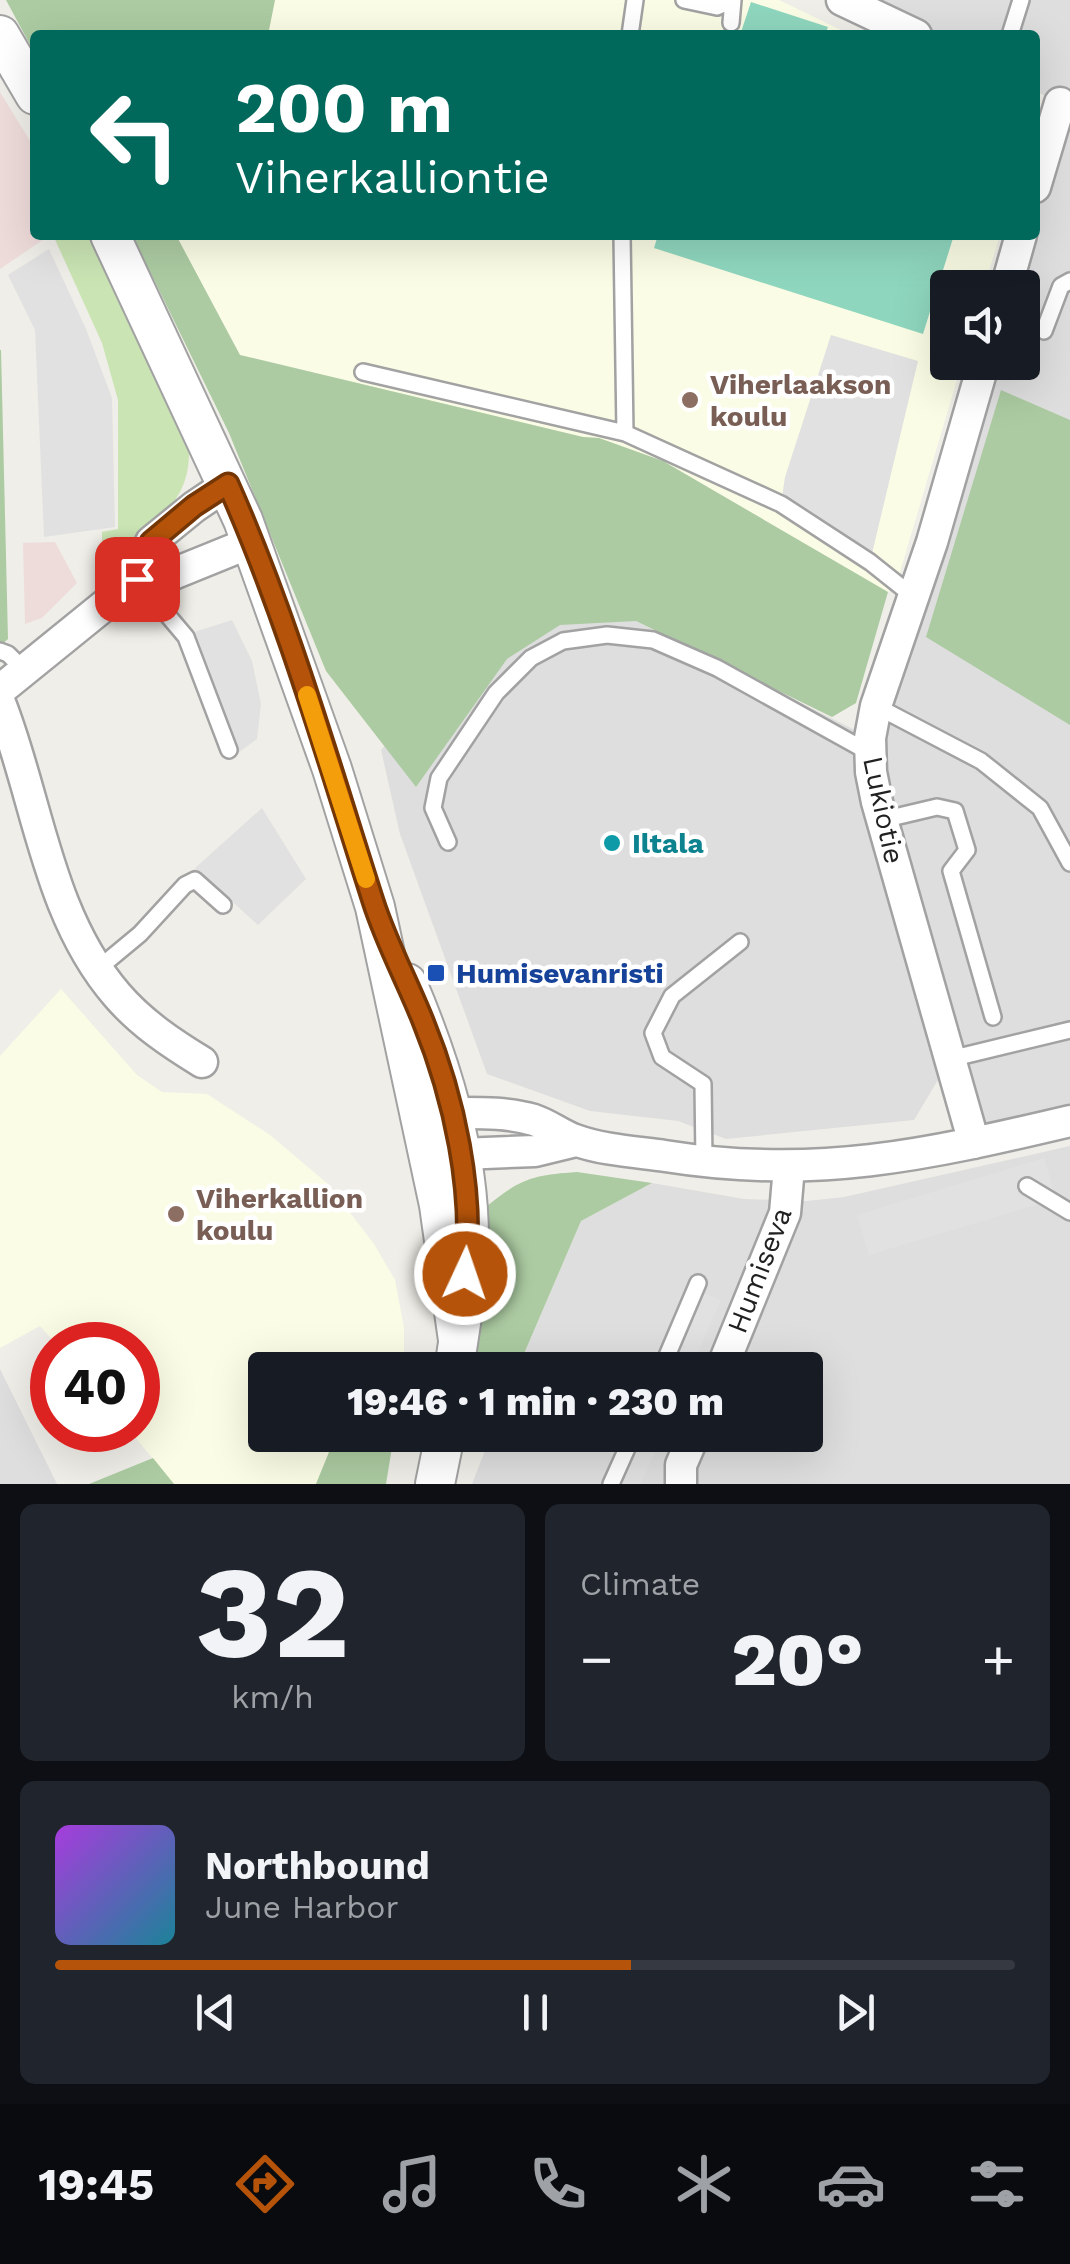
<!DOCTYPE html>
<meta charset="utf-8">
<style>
body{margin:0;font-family:"Work Sans",sans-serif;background:#20242c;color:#f1f3f6;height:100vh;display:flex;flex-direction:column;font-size:38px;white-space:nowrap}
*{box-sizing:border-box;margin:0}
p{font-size:32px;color:#9ea1a6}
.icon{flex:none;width:55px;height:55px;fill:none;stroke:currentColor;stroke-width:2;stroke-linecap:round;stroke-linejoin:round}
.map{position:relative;height:1484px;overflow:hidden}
.panel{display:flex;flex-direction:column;gap:20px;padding:20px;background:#0d0f14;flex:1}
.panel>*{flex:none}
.top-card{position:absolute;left:30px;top:30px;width:1010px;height:210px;border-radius:10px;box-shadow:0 10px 40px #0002;background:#00695c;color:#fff;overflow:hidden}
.tools{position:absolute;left:930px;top:270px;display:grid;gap:20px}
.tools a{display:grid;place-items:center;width:110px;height:110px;border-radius:10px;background:#171b24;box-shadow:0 10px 40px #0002;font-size:50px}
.speed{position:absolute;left:30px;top:1322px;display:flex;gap:20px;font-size:50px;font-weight:700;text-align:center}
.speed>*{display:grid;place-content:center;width:130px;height:130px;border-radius:50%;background:#171b24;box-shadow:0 10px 40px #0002;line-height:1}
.speed .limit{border:15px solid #d22;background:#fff;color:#111}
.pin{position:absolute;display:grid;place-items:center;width:85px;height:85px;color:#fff;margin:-42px;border-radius:20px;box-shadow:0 5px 15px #0006}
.me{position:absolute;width:110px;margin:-55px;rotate:3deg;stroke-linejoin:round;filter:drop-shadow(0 0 8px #0008)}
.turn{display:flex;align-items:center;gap:35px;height:210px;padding:0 40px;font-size:45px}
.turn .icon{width:130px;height:130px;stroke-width:2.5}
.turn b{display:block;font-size:70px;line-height:85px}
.big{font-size:75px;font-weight:800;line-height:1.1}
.panel .card{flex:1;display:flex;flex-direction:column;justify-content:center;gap:15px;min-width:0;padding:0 35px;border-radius:15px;background:#20242c}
.panel .dial{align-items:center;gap:0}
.dial b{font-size:130px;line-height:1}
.song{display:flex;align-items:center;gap:30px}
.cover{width:120px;height:120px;border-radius:15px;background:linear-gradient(135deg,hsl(280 70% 55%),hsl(190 70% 35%))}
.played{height:10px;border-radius:5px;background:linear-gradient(90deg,#b45309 60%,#363941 60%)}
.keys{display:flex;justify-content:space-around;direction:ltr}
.heat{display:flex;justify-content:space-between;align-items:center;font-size:55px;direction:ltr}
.panel .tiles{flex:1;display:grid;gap:20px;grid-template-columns:1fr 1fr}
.card:last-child{grid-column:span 2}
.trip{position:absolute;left:248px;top:1352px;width:575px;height:100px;border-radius:10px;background:#171b24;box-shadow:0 10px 40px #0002;font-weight:800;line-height:100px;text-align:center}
.menu{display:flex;height:160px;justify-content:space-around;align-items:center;background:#090b0e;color:#9ea1a6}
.menu .icon{width:70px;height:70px}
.menu .current{color:#b45309}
.menu b{font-size:45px;color:#f1f3f6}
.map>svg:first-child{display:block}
.residential{fill:#dfdede}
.commercial{fill:#eedcda}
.education{fill:#fbfce5}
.grass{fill:#cae4b4}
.forest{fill:#accba2}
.pitch{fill:#8fd6be}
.parking{fill:#e1e1e1}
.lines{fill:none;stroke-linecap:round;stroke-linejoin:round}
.service-casing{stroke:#a2a2a2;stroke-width:20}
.minor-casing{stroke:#a2a2a2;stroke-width:35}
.tertiary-casing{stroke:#a2a2a2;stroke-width:42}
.service{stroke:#fff;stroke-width:15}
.minor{stroke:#fff;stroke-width:30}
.tertiary{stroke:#fff;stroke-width:38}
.route-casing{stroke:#753606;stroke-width:25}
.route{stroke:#b45309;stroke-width:18}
.slow{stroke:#f59e0b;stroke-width:18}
.education-dot{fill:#8d6e63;stroke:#fff;stroke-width:4}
.culture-dot{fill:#0f9aa8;stroke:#fff;stroke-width:4}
.transit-dot{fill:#1a4fb4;stroke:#fff;stroke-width:4}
.labels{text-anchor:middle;stroke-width:9;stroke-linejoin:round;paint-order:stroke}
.education-label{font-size:28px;font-weight:bold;fill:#785e54;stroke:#fff;text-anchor:start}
.street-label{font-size:28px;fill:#212121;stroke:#fff}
.culture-label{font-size:28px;font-weight:bold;fill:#0d838f;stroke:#fff;text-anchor:start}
.transit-label{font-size:28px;font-weight:bold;fill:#164399;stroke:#fff;text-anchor:start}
</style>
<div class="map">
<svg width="1070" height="1484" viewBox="0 0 1070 1484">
<rect width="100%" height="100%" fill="#f0eee8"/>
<path class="residential" d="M 842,0 L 1070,0 L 1070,1121 L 974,1143 L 950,1060 L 914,1120 L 726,1139 L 678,1121 L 590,1111 L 487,1074 L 400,834 L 381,750 L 551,549 L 636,621 L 869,737 L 985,363 L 1022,362 L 1022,288 L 1006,287 L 1035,235 L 1035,188 L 1060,103 L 1035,91 L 1035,35 L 916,35 Z
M 1070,1146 L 1070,1484 L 472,1484 L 491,1435 L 805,1435 L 805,1370 L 517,1370 L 581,1221 L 652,1183 L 744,1199 L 807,1201 L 844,1197 Z
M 0,1369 L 57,1484 L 0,1484 Z"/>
<path class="commercial" d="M 0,92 L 35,149 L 35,235 L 50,235 L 0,269 Z
M 55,542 L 77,583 L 42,618 L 25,624 L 23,543 Z"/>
<path class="education" d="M 275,0 L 779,0 L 851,35 L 268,35 Z
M 176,235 L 1000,235 L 984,287 L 948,288 L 948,362 L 962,363 L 897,582 L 888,592 L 663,461 L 599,438 L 583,437 L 240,355 Z
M 61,989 L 137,1075 L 162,1092 L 207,1094 L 270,1135 L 328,1184 L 374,1244 L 395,1280 L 404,1328 L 404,1366 L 398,1370 L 265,1370 L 265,1435 L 336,1435 L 316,1484 L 174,1484 L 129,1430 L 138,1430 L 138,1345 L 57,1345 L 40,1326 L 0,1348 L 0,1056 Z"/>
<path class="grass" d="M 53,235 L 89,235 L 111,273 L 189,453 C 189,501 158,518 126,550 L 108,550 L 102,542 L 102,532 L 118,529 L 118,400 L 102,343 Z"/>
<path class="forest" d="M 6,0 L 275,0 L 268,35 L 35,35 L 35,54 Z
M 132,235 L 176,235 L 240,355 L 583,437 L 599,438 L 663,461 L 888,592 L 856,703 L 832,717 L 636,621 L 560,625 L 507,659 L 416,787 L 326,671 L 229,433 Z
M 1,350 L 8,639 L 0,646 L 0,350 Z
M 1001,390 L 1070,420 L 1070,725 L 926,637 Z
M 577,1172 L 652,1183 L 581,1221 L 517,1370 L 475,1370 L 487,1206 C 521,1178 534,1175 577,1172 Z
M 336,1435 L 394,1435 L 386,1484 L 316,1484 Z
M 153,1458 L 174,1484 L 89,1484 Z"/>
<path class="pitch" d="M 751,2 L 828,27 L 825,35 L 740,35 Z
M 658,235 L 954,235 L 923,334 L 654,248 Z"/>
<path class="parking" d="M 49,249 L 86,329 L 112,398 L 115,527 L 44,537 L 35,330 L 8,275 Z
M 831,335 L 918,361 L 870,562 L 781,504 L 785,477 Z
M 232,620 L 252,661 L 261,704 L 257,739 L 235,755 L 191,633 Z
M 262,808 L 306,879 L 258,925 L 195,868 Z
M 1044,1158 L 1056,1199 L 869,1255 L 857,1215 Z
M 689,1287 L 721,1300 L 690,1370 L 653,1370 Z
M 624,1435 L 662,1435 L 641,1484 L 603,1484 Z"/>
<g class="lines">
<g class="service-casing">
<path id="service" d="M 684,0 L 717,7 L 733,0 L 731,23
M 630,35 L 635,0
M 1010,35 L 1021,0
M 622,235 L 625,433
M 1044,331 L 1061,286 L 1070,281
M 363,372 L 625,433 L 781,504 L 870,562 L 914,597
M 137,579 L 186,637 L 229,750
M 0,651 L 8,654 L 24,670
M 876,706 L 981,761 L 1040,808 L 1070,863
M 882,820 L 937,807 L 955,811 L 967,850 L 951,871 L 993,1017
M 448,842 L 433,808 L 439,778 L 496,693 L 531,658 L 563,641 L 607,635 L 653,640 L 717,668 L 870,753
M 99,968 L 140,934 L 185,885 L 195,880 L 223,905
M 950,1059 L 1070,1030
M 704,1161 L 703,1084 L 662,1057 L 653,1033 L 672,996 L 740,942
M 1027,1186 L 1070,1212
M 661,1370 L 698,1283
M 611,1484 L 633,1435"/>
</g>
<g class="minor-casing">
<path id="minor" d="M 842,0 L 916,35
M 1035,187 L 1060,103
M 1006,288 L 1021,235
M 137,579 L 151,542 L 194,507 L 228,484
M 0,690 L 137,579 L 168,576 L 252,542
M 0,703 C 38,800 47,914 117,995 C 141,1023 171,1043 202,1062
M 576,1141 L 535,1151 L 461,1154 L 425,1137 L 451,1113 C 479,1113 507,1112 534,1120 C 549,1125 561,1135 575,1140 C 602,1150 636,1152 665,1156 C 815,1180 926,1155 1070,1121
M 974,1143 L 877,802 L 871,772 L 870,738 L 876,706 L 932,542 L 984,362
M 721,1370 L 785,1213 L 789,1167
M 681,1484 L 681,1465 L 694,1435"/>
</g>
<g class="tertiary-casing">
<path id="tertiary" d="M 0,35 L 35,95
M 110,235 L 243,520 L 332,769 L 375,907 L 439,1205 L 458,1340
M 407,983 C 441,1063 469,1151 469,1239 C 469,1282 460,1327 454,1370
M 435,1484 L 445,1435"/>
</g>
<use href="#service" class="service"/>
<use href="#minor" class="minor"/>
<use href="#tertiary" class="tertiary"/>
</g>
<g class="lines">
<g class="route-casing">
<path id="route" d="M 137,579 L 151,542 L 194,506 L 228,484 C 288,619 328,761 373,901 C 386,942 407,981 423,1021 C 454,1097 475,1192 465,1274"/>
</g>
<use href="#route" class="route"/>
<path class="slow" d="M 307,695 L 366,879"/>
</g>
<g class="education-dot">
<circle cx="690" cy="400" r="10"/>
<circle cx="176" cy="1214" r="10"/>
</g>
<circle class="culture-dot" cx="612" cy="843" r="10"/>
<rect class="transit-dot" x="426" y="963" width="20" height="20" rx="5"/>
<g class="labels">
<g class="education-label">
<text x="710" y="394">Viherlaakson<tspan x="710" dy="32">koulu</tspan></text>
<text x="196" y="1208">Viherkallion<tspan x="196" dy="32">koulu</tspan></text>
</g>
<g class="street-label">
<text transform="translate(884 810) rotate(78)" y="10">Lukiotie</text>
<text transform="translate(759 1270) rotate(-69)" y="10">Humiseva</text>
</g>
<g class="culture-label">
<text x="632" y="853">Iltala</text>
</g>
<g class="transit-label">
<text x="456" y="983">Humisevanristi</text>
</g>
</g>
</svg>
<div class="tools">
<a><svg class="icon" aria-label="sound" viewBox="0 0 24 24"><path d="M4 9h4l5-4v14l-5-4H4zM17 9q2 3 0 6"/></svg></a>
</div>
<div class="speed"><div class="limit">40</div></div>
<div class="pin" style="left:137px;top:579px;background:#d93025"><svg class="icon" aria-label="arrive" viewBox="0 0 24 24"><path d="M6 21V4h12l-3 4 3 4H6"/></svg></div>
<svg class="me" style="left:465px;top:1274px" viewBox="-20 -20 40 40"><circle r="17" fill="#b45309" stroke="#fff" stroke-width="3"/><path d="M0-11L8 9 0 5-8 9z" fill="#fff"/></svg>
<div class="trip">19:46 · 1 min · 230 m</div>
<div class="top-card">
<div class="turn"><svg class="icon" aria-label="left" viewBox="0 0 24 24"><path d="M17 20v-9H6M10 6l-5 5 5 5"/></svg><div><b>200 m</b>Viherkalliontie</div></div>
</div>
</div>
<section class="panel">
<div class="tiles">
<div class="card dial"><b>32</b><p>km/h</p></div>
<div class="card"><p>Climate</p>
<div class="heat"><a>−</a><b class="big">20°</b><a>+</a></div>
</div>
<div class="card">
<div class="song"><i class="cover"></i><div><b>Northbound</b><p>June Harbor</p></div></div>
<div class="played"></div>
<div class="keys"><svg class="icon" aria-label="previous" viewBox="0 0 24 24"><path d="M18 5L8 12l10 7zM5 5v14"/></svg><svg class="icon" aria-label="pause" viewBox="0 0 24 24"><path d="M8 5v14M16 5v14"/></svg><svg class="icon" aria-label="next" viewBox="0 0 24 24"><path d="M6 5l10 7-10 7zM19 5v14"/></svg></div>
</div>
</div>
</section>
<nav class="menu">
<b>19:45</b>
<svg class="icon current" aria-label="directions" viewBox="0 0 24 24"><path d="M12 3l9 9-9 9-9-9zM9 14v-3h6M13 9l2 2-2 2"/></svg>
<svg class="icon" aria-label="music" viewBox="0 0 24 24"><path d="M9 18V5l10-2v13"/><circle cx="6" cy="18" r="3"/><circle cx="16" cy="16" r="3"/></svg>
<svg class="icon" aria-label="phone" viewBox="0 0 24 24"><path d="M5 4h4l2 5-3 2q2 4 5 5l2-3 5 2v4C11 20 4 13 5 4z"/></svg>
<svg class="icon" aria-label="climate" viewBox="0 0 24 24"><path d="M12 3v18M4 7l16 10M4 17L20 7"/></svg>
<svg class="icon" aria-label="car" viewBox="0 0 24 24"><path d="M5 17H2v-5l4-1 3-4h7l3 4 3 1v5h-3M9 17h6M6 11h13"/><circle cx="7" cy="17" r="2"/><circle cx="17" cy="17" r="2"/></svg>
<svg class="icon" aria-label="filters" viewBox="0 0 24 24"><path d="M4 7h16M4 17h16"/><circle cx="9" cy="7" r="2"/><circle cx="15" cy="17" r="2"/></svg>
</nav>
